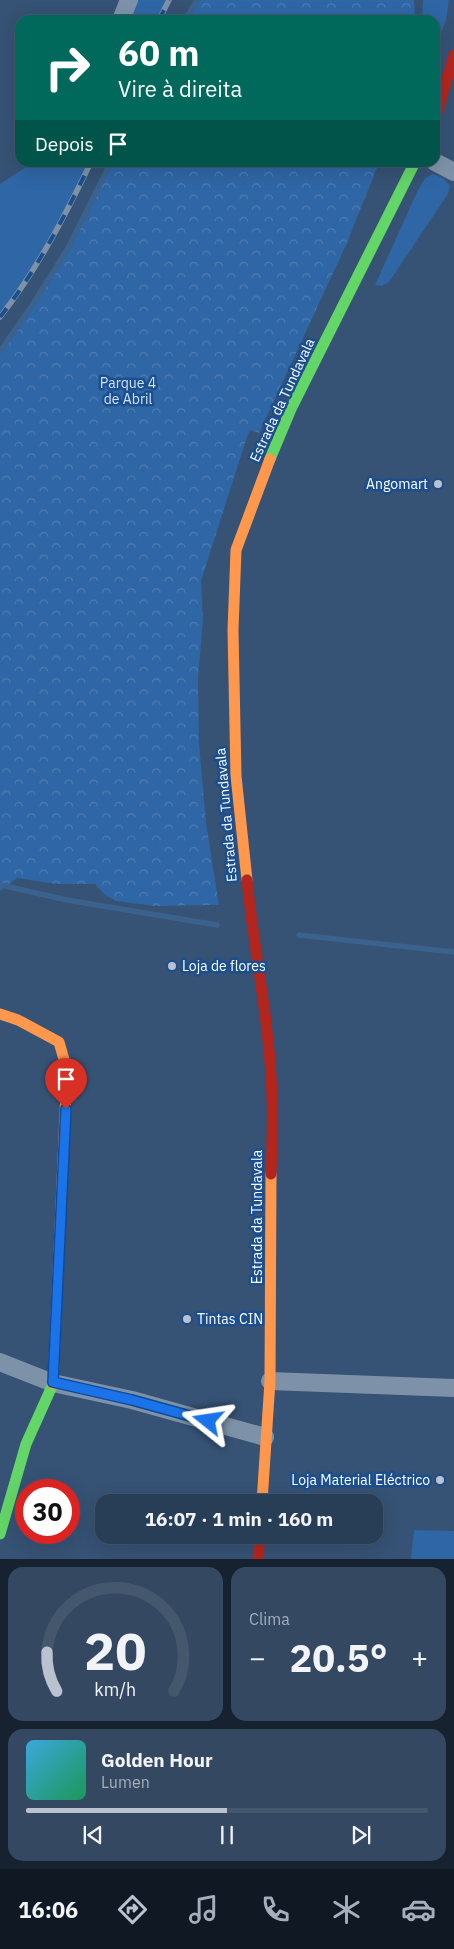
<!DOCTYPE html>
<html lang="pt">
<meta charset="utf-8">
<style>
body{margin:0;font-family:"IBM Plex Sans",sans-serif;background:#344961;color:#f1f3f6;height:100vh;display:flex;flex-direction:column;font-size:19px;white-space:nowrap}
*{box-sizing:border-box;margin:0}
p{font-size:16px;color:#a5aeba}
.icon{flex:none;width:28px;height:28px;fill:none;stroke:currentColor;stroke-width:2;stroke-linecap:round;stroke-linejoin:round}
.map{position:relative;height:1559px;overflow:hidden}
.details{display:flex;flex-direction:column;gap:8px;padding:8px;background:#162230;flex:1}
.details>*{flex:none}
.top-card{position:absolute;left:15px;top:15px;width:425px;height:152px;border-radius:15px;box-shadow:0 5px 20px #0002,0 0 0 1px #44576d;background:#00695c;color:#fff;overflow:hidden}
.speed{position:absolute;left:15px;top:1479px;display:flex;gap:10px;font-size:25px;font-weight:700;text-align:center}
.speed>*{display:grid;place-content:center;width:65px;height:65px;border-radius:50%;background:#283e57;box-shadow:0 5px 20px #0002,0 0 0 1px #44576d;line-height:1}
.speed .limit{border:8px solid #d22;background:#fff;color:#111}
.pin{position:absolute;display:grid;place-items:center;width:42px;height:42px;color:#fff;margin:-51px -21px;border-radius:50% 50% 50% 0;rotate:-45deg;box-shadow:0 0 5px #0007}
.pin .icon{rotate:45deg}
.me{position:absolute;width:55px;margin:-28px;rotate:285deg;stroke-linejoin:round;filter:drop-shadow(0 0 4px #0008)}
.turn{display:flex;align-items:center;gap:18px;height:105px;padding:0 20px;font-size:22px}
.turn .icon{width:65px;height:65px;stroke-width:2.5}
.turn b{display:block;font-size:35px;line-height:42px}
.then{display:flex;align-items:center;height:48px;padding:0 20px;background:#0003;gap:10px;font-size:19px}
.big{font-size:38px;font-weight:800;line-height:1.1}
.details .widget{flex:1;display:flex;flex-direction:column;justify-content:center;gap:8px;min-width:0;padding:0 18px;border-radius:15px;background:#344961}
.details .dial{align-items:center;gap:0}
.dial svg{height:130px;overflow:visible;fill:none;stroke:#44576d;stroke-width:7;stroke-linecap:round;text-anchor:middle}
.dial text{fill:#f1f3f6;stroke:none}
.song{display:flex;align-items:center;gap:15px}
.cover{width:60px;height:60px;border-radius:8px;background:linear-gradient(135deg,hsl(200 70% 55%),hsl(150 70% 35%))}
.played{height:5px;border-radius:2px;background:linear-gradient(90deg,#b9c2ce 50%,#44576d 50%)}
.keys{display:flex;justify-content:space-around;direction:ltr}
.heat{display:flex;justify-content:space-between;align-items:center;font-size:28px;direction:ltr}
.details .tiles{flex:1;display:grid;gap:8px;grid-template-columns:1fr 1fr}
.widget:last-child{grid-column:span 2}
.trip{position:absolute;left:95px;top:1494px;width:288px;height:50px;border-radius:15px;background:#283e57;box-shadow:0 5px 20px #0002,0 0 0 1px #44576d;font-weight:800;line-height:50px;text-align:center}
.tabs{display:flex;height:80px;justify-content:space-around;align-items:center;background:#101923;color:#a5aeba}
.tabs .icon{width:35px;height:35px}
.tabs .on{color:#b9c2ce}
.tabs b{font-size:22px;color:#f1f3f6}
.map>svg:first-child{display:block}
.green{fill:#2f66a5}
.park{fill:url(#park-crowns)}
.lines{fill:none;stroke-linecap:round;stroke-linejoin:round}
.stream{stroke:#3b618d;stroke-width:5.5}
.street{stroke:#7d92a8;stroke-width:18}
.fast{stroke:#63d668;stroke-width:11}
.slow{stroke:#ff974d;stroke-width:11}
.jam{stroke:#b3261e;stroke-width:11}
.rail-casing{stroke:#7e92a7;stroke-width:5.5}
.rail{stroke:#1b4f8f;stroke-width:4;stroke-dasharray:11;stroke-linecap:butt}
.route-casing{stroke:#114b97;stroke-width:12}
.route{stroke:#1a73e8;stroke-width:9}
.poi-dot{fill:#b9c2ce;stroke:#1b4f8f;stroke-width:2}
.labels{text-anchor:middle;stroke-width:5;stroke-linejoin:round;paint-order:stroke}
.park-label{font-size:14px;fill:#cfe3fa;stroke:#1b4f8f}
.street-label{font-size:14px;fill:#fff;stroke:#1b4f8f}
.poi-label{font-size:14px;fill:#fff;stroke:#1b4f8f;text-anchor:end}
</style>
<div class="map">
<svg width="454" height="1559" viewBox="0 0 454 1559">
<defs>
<pattern id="park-crowns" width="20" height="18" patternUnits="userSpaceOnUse" patternTransform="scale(1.25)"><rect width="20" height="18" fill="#2f66a5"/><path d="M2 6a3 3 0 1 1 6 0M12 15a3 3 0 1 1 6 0" fill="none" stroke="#4e7db2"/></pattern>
</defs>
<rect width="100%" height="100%" fill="#365274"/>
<path class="green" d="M 129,0 L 170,0 L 161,20 L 121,20 Z
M 423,0 L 449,0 L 446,20 L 435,50 L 435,20 L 422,20 Z
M 34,162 L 91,163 C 65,216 37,270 0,317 L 0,184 Z
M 433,174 L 443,178 L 450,186 L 448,194 L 389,282 L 382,286 L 375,285 L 417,192 L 425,178 Z
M 414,1530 L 454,1531 L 454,1559 L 411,1559 Z"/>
<path class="park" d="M 197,0 L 414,0 L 415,20 L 185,20 Z
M 111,162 L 379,163 L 346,245 L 259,433 L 250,430 L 247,437 L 201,581 L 203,619 L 198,678 L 199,743 L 206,823 L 219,905 L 155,906 L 116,901 L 105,895 L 95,884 L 56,884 L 17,878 L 0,891 L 0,351 L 33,304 L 68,248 Z"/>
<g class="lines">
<path class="stream" d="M 185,20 L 197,0
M 0,351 L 33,304 L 68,248 L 111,162
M 0,885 L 67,900 L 217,925
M 299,935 L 454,952"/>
<path class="street" d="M 121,20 L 129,0
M 435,162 L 454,172
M 0,1362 L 53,1383 L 132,1400 L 265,1437
M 270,1381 L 454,1388"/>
<path class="fast" d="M 270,459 L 291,409 L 415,162
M 0,1534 L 26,1444 L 53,1384"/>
<path class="slow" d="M 247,880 L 236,776 L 233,630 L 236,550 L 270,459
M 0,1014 L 18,1020 L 59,1042 L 67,1070 L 53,1384
M 262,1502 L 270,1381 L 271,1174"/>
<path class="jam" d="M 437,113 L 454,55
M 247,880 C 254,952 270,1024 272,1097 C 273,1122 272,1148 271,1174
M 258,1559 L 260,1535"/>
<g class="rail-casing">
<path id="rail" d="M 159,20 L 169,0
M 0,317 C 37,270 65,216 91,162"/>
</g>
<use href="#rail" class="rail"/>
</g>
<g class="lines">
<g class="route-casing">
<path id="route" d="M 66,1109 L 53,1382 L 132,1400 L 208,1421"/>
</g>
<use href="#route" class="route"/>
</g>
<g class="poi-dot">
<circle cx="438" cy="484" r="5"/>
<circle cx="172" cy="966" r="5"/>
<circle cx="187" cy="1319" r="5"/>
<circle cx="440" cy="1480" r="5"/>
</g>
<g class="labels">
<g class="park-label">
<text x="128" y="388">Parque 4<tspan x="128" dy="16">de Abril</tspan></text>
</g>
<g class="street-label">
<text transform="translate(282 400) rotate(-65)" y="5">Estrada da Tundavala</text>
<text transform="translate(226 815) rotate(-95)" y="5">Estrada da Tundavala</text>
<text transform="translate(257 1217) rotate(-90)" y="5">Estrada da Tundavala</text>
</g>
<g class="poi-label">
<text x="428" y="489">Angomart</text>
<text x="182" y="971" text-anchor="start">Loja de flores</text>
<text x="197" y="1324" text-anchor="start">Tintas CIN</text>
<text x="430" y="1485">Loja Material Eléctrico</text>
</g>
</g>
</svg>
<div class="speed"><div class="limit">30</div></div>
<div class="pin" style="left:66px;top:1109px;background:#d93025"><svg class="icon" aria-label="arrive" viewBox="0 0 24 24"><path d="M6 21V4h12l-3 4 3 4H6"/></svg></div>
<svg class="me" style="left:208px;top:1421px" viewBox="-20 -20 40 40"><path d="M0-17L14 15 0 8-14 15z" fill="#1a73e8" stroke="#fff" stroke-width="4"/></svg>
<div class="trip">16:07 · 1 min · 160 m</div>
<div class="top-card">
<div class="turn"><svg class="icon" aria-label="right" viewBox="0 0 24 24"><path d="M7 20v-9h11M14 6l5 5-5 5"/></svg><div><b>60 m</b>Vire à direita</div></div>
<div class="then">Depois<svg class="icon" aria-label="arrive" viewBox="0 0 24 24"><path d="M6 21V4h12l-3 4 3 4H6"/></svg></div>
</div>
</div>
<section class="details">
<div class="tiles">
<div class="widget dial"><svg viewBox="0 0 100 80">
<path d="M14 69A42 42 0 1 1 86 69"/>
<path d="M14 69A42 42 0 0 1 8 45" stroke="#b9c2ce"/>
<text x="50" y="56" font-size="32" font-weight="700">20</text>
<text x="50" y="72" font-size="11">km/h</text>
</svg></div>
<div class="widget"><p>Clima</p>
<div class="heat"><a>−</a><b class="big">20.5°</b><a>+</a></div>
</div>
<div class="widget">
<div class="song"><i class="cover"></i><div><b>Golden Hour</b><p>Lumen</p></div></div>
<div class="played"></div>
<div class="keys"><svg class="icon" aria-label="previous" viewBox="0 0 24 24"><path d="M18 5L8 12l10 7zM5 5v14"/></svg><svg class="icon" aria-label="pause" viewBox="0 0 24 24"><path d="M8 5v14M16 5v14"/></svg><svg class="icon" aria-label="next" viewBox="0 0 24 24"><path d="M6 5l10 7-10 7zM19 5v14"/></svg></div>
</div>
</div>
</section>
<nav class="tabs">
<b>16:06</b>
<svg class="icon on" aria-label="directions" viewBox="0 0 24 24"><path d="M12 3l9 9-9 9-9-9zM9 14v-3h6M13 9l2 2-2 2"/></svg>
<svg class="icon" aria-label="music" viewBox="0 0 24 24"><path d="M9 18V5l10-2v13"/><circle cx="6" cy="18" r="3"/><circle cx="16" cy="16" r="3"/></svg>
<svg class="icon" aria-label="phone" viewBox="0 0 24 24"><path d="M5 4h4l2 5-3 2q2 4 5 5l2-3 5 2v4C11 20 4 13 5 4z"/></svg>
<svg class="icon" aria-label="climate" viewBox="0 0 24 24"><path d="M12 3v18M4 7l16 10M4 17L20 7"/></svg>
<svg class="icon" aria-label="car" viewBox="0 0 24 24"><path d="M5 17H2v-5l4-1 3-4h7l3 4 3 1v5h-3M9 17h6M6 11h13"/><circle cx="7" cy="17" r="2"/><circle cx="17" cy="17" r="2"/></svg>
</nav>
